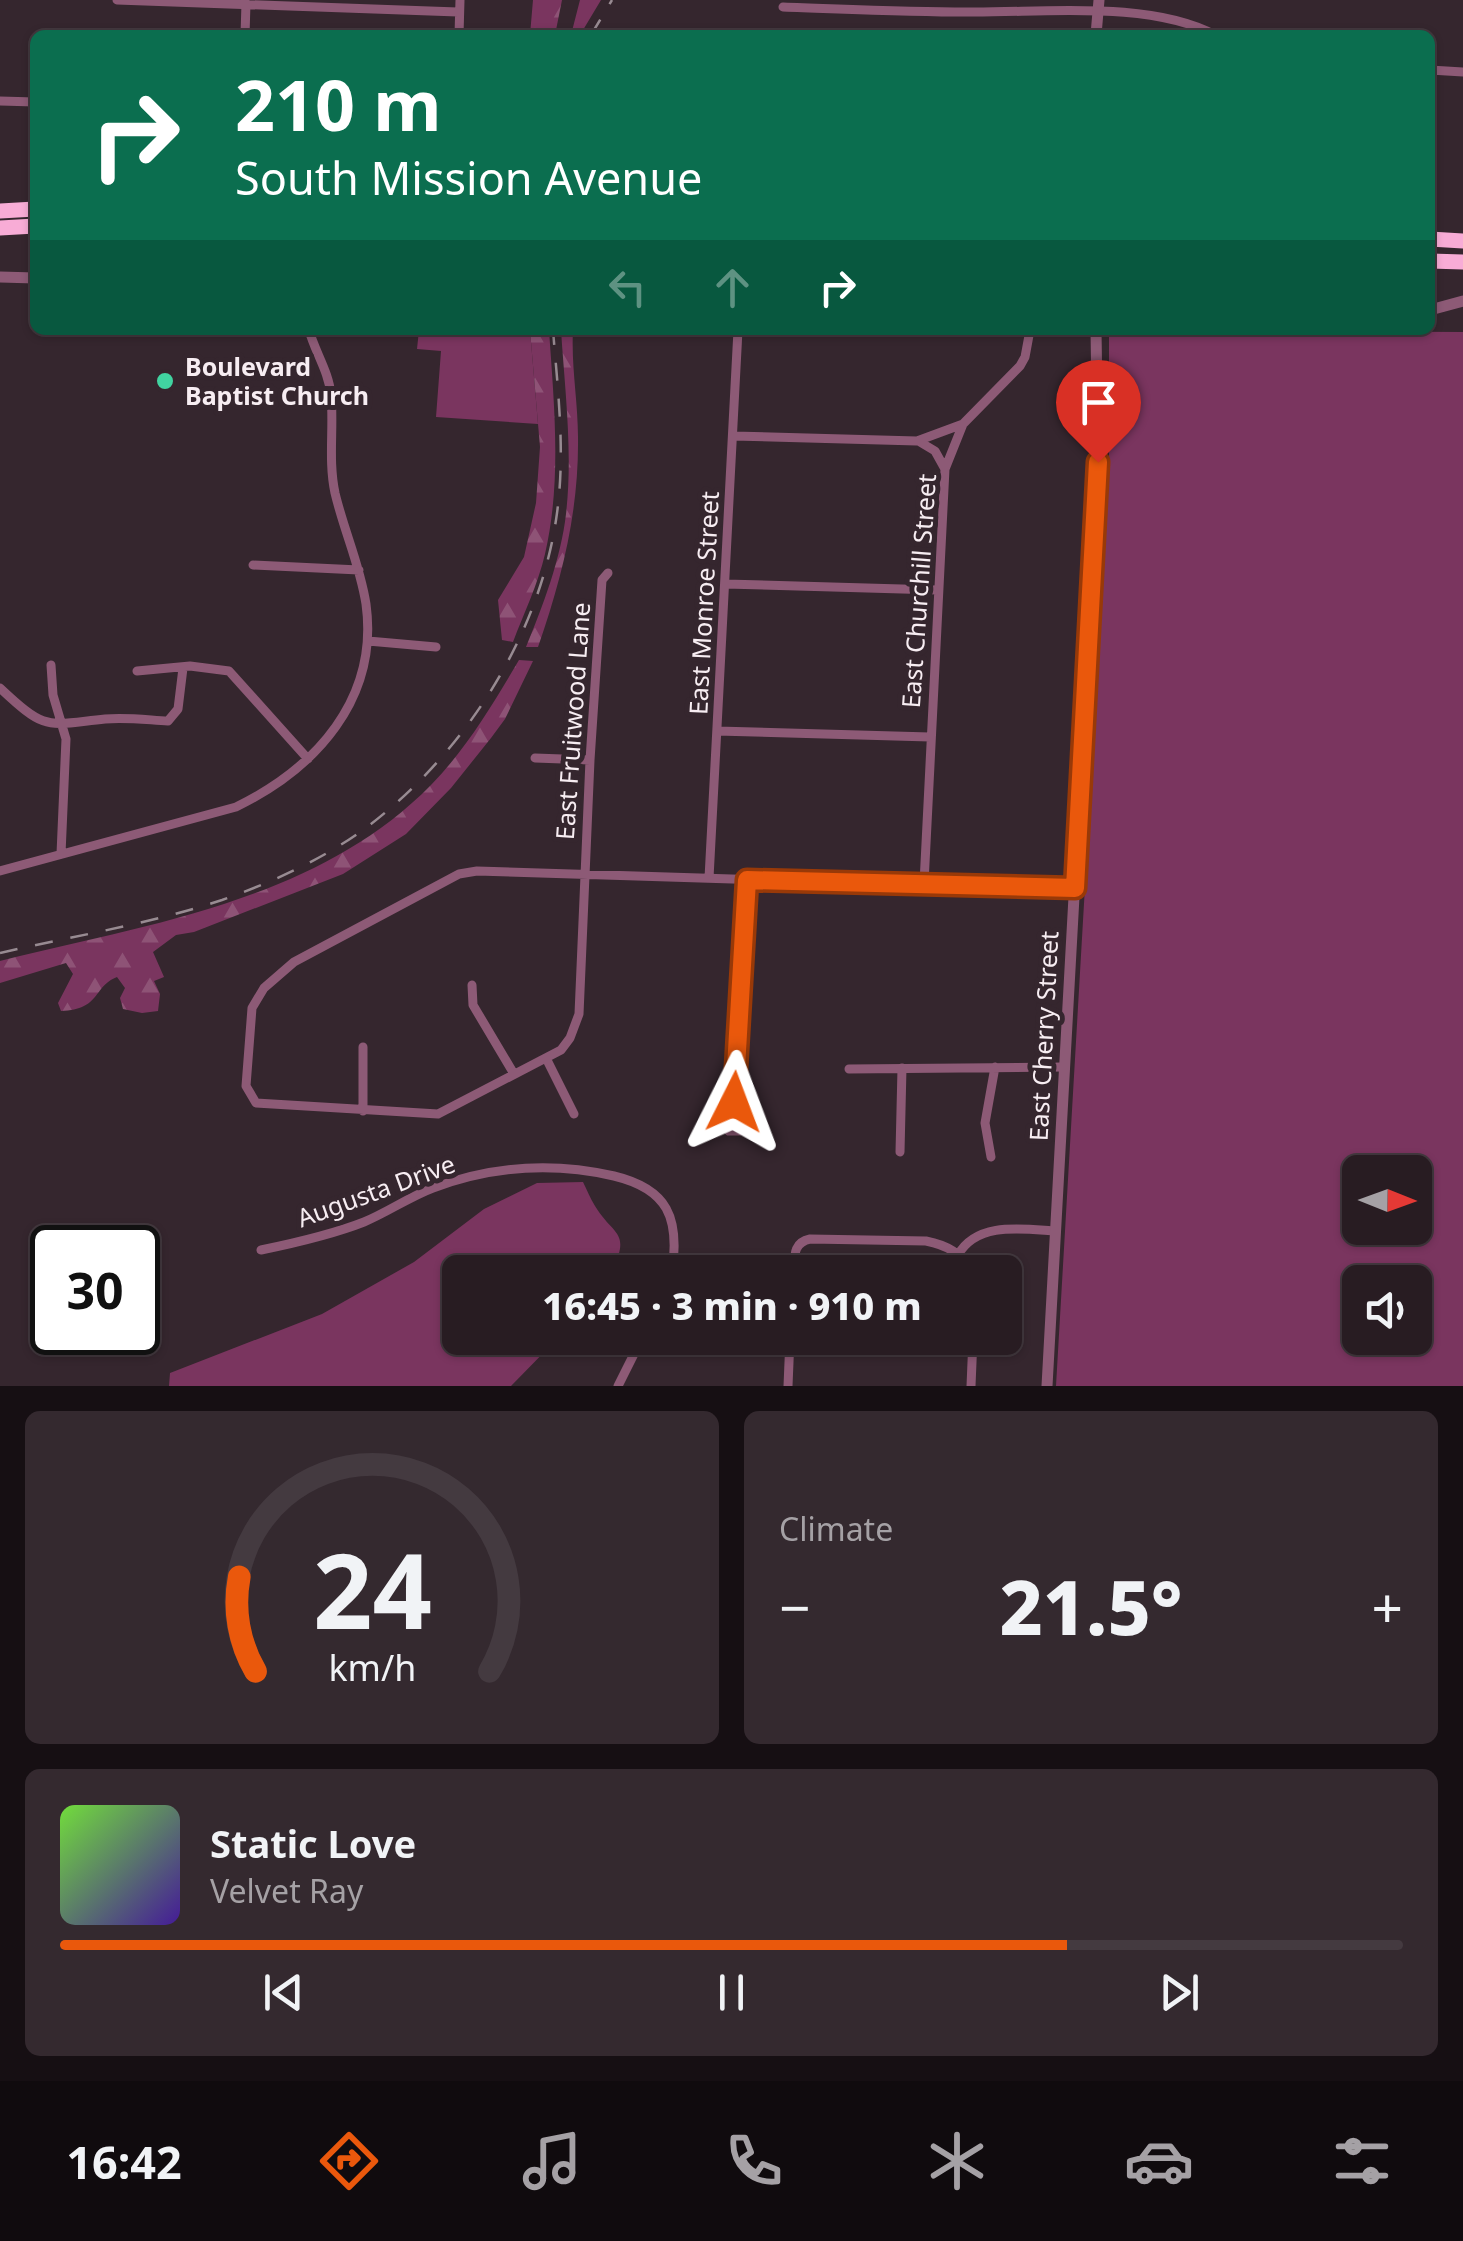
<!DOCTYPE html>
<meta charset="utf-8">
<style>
body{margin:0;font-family:"Noto Sans",sans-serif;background:#34292f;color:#f1f3f6;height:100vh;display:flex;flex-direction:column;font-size:38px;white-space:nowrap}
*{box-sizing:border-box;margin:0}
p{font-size:32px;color:#a5a1a5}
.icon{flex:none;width:55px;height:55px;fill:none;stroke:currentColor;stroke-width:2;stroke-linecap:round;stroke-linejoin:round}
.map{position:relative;height:1386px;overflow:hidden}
.drawer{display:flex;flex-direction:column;gap:25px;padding:25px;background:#160f13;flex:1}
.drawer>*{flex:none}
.banner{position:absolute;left:30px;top:30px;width:1405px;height:305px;border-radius:15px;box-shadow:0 2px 8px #0004,0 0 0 2px #443a40;background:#0b6e4f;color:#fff;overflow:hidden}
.needle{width:65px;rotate:91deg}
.fabs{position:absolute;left:1342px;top:1155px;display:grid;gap:20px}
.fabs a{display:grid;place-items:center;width:90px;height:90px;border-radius:15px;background:#281c22;box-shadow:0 2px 8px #0004,0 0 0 2px #443a40;font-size:50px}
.speed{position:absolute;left:30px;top:1225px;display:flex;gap:20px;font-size:50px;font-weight:700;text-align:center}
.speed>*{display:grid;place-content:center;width:130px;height:130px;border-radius:50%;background:#281c22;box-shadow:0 2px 8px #0004,0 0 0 2px #443a40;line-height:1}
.speed .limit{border:5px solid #111;border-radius:15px;background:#fff;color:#111}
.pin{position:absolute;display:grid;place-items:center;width:85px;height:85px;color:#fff;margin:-102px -42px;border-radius:50% 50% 50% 0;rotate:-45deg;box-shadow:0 0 10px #0007}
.pin .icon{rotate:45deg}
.me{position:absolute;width:110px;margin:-55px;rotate:3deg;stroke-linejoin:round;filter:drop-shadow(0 0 8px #0008)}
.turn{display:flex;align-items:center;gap:35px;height:210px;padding:0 40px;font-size:45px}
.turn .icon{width:130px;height:130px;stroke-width:2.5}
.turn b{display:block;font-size:70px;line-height:85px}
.lanes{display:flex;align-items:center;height:95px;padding:0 40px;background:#0003;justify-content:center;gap:50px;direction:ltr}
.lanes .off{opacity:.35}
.big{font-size:75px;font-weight:800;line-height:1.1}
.drawer .card{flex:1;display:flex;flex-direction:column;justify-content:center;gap:15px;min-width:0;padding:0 35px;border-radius:15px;background:#34292f}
.drawer .dial{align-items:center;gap:0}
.dial svg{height:260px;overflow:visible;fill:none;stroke:#443a40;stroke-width:7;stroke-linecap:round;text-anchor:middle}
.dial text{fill:#f1f3f6;stroke:none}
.song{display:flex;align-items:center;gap:30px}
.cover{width:120px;height:120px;border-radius:15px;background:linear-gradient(135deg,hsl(100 70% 55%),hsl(260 70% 35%))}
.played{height:10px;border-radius:5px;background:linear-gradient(90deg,#ea580c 75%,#443a40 75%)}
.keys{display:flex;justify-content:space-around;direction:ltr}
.heat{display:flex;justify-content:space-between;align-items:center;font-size:55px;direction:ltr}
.drawer .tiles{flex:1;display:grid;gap:25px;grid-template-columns:1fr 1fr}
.card:last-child{grid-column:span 2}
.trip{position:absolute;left:442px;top:1255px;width:580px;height:100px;border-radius:15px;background:#281c22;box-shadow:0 2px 8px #0004,0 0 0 2px #443a40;font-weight:800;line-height:100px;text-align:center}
.tab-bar{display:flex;height:160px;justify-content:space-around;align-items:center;background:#100b0e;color:#a5a1a5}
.tab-bar .icon{width:70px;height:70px}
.tab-bar .active{color:#ea580c}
.tab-bar b{font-size:45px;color:#f1f3f6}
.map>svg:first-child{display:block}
.green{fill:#7a355f;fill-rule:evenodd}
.forest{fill:url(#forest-firs)}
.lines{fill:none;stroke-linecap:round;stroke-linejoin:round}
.minor{stroke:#8d5a76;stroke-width:9}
.tertiary{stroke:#8d5a76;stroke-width:11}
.motorway{stroke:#f8acd6;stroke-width:15}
.rail{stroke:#988b92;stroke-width:2.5;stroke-dasharray:18 18;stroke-linecap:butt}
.route-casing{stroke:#983908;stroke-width:25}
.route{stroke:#ea580c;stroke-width:18}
.poi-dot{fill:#41d4a1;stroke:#35262e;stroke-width:4}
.labels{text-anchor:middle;stroke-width:10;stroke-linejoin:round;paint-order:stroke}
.poi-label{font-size:25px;font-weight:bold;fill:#f7edf2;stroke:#35262e;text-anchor:start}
.street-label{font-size:25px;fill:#f7edf2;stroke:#35262e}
</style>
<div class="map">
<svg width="1463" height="1386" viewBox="0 0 1463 1386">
<defs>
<pattern id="forest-firs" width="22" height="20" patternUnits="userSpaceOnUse" patternTransform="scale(2.5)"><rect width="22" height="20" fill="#7a355f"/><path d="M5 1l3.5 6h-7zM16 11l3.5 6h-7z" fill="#8e5376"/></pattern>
</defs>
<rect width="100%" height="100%" fill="#35262e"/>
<path class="green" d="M 419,330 L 530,330 L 538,424 L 436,417 L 441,351 L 417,349 Z
M 1109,330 L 1463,332 L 1463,1386 L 1056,1386 L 1109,473 ZM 1360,1172 L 1415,1172 L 1415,1228 L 1360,1228 ZM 1360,1282 L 1415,1282 L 1415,1338 L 1360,1338 Z
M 583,1182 C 587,1190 590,1198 595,1206 C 614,1237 631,1230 612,1272 L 460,1272 L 460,1338 L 558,1338 L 511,1386 L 169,1386 L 170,1373 L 322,1314 L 414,1262 L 484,1209 L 537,1183 Z"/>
<path class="forest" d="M 533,0 L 562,0 L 555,35 L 530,35 Z
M 580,0 L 601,0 L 580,35 L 571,35 Z
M 530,330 L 549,330 C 554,405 562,480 545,554 C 538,584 524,613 513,642 L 502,640 L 498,600 L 524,557 L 536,503 L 540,447 Z
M 561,330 L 573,330 C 571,366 578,401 578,437 C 579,511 562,578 538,647 L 526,647 C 543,606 561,558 566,514 C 573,453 565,391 561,330 Z
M 519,660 L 533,661 L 505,719 L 491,738 L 451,788 L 406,834 L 343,874 L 194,932 L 176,935 L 153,952 L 164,977 L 154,981 L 160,994 L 158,1011 L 142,1013 L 123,1009 L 120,998 L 125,988 L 117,977 C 92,987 102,1009 61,1011 L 58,1003 L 73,974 L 66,963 L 0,983 L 0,961 C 150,924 318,900 431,785 C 467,748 493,704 519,660 Z"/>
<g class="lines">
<path class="minor" d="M 117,0 L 458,12
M 783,7 C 845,9 906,12 967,12 C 1045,13 1148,0 1215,35
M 245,35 L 246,3
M 459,35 L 460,0
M 1430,70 L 1463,72
M 0,101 L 35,102
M 733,436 L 917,441 L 963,424
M 920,442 L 935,451 L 945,469
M 253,565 L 359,570
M 608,573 L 602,580 L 590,760 L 579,1014 L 570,1038 L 561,1050 L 438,1114 L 256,1103 L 246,1086 L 252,1008 L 264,988 L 294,962 L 459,874 L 477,871 L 1054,889 L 1075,888
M 725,584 L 937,590
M 368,641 L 436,647
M 51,665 L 53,695 L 66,739 L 61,854
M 137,671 L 190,666 L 229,671 L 308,759
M 0,688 C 47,732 46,725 105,719 C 126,717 148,720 168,721 L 178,709 L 183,668
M 717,731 L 930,737
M 535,758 L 590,760
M 0,871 L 236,807 C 316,768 379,699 366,604 C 360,565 344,531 335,493 C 328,460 334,428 331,395 C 329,372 315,352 309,330
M 709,878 L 738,330
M 924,883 L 945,469 L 963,424 L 1020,366 L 1025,357 L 1030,330
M 472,985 L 473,1005 L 514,1074
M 546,1058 L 574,1114
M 849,1069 L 1064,1067
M 734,1101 L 727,1117 L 729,1131 L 739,1131 L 744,1125 L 742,1112 L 734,1101 L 747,879
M 363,1111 L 363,1047
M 900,1152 L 902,1068
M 991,1157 L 985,1123 L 995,1067
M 261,1250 C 295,1243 331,1235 364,1222 C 388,1212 409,1197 433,1188 C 492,1166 553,1162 614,1176 C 668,1189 680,1218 672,1272
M 958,1255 C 977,1221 1023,1229 1056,1231
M 794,1272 C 795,1257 792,1243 810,1239 L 926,1241 C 946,1245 962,1253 972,1272
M 618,1386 L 642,1338
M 788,1386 L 790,1338
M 971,1386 L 973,1338"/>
<path class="tertiary" d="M 1096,35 L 1099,0
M 0,277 L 35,278
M 1430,310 L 1463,301
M 1047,1386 L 1098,462 L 1096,330"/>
<path class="motorway" d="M 0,211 L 35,209
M 0,228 L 35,226
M 1430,239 L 1463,241
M 1430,261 L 1463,262"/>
<path class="rail" d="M 591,35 L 612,0
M 0,953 C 73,936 150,924 222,900 C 273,882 328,857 371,824 C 465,751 538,638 556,520 C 566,456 558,393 553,330"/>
</g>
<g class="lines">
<g class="route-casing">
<path id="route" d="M 734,1102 L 747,880 L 1075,888 L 1098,462"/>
</g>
<use href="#route" class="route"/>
</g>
<circle class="poi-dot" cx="165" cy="381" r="10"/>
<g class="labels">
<g class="poi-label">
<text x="185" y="376">Boulevard<tspan x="185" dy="29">Baptist Church</tspan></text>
</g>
<g class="street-label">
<text transform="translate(919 591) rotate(-86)" y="9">East Churchill Street</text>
<text transform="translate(704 603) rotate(-87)" y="9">East Monroe Street</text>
<text transform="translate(573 721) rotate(-86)" y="9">East Fruitwood Lane</text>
<text transform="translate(1044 1036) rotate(-87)" y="9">East Cherry Street</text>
<text transform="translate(376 1191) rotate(-20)" y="9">Augusta Drive</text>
</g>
</g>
</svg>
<div class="fabs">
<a><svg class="needle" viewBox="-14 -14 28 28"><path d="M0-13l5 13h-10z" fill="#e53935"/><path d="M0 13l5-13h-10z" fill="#a5a1a5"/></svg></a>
<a><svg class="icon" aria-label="sound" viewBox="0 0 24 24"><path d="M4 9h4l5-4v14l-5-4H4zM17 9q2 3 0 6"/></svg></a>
</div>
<div class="speed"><div class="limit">30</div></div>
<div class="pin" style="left:1098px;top:462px;background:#d93025"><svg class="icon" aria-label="arrive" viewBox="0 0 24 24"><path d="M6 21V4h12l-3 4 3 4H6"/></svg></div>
<svg class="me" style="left:734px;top:1102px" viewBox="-20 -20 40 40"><path d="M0-17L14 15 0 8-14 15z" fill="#ea580c" stroke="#fff" stroke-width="4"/></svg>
<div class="trip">16:45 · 3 min · 910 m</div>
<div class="banner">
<div class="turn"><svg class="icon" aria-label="right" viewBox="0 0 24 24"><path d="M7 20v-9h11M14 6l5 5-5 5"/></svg><div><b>210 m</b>South Mission Avenue</div></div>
<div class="lanes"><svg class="icon off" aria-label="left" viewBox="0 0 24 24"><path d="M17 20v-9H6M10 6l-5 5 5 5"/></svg><svg class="icon off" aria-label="ahead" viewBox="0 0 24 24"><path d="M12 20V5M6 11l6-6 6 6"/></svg><svg class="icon" aria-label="right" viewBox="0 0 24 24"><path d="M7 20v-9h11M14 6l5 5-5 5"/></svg></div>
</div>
</div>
<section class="drawer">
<div class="tiles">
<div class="card dial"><svg viewBox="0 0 100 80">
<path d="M14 69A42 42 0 1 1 86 69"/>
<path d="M14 69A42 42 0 0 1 9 40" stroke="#ea580c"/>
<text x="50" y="56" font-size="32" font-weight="700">24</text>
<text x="50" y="72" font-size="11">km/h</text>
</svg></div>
<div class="card"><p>Climate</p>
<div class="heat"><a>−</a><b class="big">21.5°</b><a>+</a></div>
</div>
<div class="card">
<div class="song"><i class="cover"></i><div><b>Static Love</b><p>Velvet Ray</p></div></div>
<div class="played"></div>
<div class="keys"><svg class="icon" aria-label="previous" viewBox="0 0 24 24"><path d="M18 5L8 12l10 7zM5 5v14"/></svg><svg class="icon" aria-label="pause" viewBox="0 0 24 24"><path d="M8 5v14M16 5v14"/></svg><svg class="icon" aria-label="next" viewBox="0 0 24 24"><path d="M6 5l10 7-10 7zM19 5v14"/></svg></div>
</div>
</div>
</section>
<nav class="tab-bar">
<b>16:42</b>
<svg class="icon active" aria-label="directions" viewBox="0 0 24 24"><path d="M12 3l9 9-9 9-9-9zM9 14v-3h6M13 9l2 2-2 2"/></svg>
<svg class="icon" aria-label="music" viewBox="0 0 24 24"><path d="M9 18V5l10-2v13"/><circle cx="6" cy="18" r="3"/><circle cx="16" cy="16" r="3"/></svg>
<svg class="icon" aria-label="phone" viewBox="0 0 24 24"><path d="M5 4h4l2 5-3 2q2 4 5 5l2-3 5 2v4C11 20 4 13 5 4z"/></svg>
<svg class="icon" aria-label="climate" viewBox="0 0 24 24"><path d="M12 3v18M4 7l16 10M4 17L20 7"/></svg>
<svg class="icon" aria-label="car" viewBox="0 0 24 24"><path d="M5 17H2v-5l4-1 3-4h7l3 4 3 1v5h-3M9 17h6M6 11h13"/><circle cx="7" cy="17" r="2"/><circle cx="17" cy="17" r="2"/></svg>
<svg class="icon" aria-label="filters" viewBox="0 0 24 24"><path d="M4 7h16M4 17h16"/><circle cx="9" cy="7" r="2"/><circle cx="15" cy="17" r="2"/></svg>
</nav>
